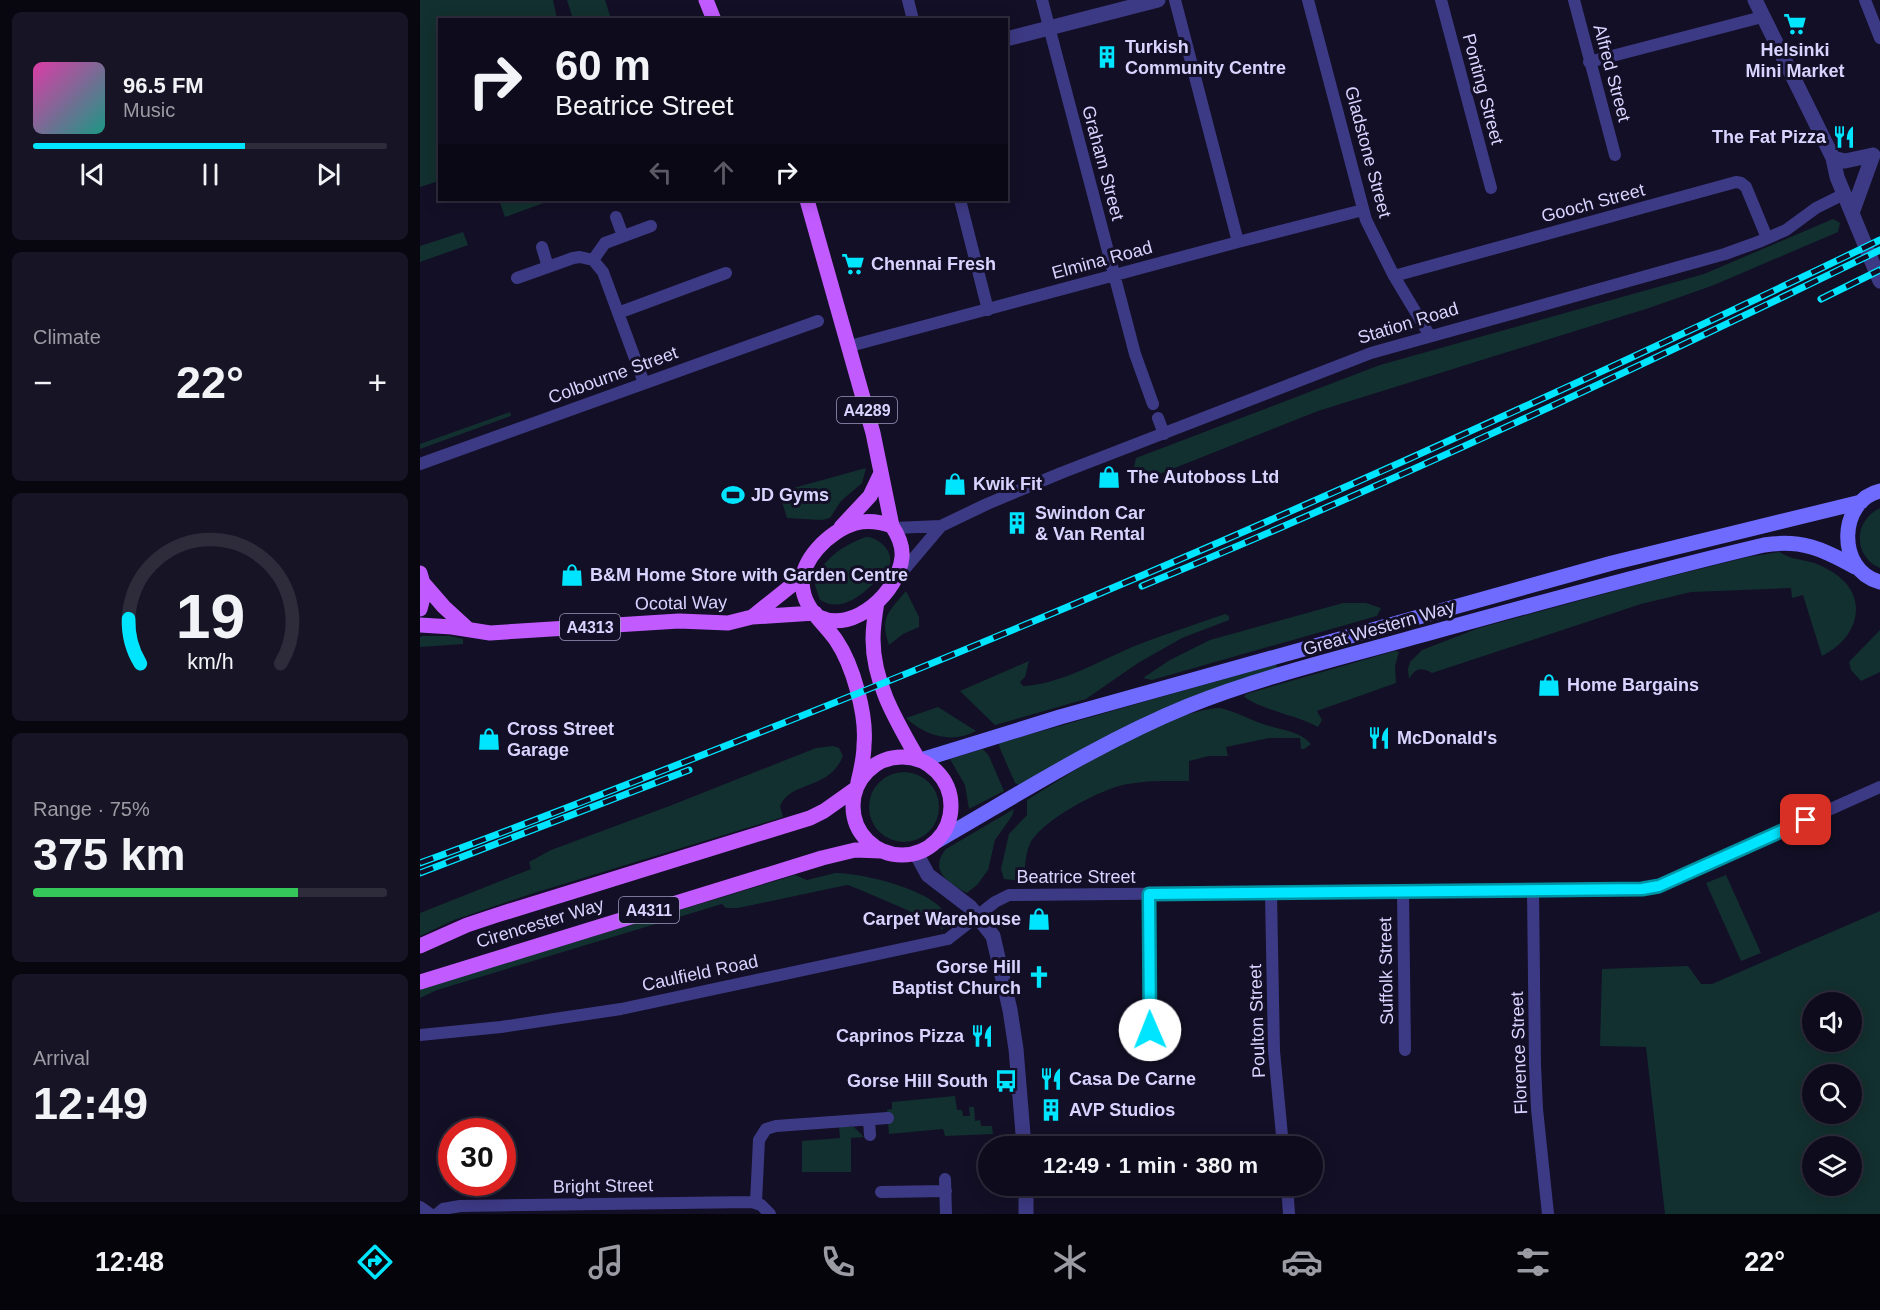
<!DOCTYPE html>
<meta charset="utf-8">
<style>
body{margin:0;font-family:Arial,sans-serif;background:#171425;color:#f1f3f6;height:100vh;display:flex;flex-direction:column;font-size:22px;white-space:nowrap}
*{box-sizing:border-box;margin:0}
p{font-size:20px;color:#9b9ba3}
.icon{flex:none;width:33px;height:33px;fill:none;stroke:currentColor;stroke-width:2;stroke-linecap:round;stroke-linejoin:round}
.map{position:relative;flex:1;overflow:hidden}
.side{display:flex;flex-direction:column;gap:12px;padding:12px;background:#08060f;width:420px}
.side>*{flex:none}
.guide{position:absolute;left:18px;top:18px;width:570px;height:183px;border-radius:0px;box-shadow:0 3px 15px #0003,0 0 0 2px #2e2b3b;background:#0e0b1c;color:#f1f3f6;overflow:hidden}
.controls{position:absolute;left:1382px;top:992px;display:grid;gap:12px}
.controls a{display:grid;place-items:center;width:60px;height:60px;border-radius:50%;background:#0e0b1c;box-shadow:0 3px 15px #0003,0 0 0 2px #2e2b3b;font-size:30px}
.speed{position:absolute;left:18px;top:1118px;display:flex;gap:12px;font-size:30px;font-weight:700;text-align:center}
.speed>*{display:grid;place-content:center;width:78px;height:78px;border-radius:50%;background:#0e0b1c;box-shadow:0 3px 15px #0003,0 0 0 2px #2e2b3b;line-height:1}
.speed .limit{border:9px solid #d22;background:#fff;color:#111}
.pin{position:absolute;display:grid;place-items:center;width:51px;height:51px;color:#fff;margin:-26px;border-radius:12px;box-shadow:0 3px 9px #0006}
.me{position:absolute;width:66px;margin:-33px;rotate:359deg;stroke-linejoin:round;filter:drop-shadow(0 0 4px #0008)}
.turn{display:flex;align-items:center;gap:21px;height:126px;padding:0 18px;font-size:27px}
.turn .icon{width:78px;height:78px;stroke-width:2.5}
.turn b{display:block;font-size:42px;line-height:51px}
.lanes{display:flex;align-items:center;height:57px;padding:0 18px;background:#0003;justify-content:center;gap:30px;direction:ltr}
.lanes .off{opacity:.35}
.big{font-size:45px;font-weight:600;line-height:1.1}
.side .tile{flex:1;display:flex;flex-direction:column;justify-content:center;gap:9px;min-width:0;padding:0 21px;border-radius:9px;background:#171425}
.side .dial{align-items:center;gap:0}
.dial svg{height:156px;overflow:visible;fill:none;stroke:#2e2b3b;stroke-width:7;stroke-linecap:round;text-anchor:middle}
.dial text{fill:#f1f3f6;stroke:none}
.song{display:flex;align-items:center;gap:18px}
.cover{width:72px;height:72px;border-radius:9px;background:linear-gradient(135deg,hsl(320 70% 55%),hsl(170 70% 35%))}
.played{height:6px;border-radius:3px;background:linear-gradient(90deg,#00e5ff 60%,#2e2b3b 60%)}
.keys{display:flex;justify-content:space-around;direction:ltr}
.heat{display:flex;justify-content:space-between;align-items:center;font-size:33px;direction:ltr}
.charge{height:9px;border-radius:4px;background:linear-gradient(90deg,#34c759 75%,#2e2b3b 0)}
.trip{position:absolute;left:558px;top:1136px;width:345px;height:60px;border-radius:30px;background:#0e0b1c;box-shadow:0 3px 15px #0003,0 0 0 2px #2e2b3b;font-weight:600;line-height:60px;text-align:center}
.dock{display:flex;height:96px;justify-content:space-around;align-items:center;background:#06040b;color:#9b9ba3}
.dock .icon{width:42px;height:42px}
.dock .selected{color:#00e5ff}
.dock b{font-size:27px;color:#f1f3f6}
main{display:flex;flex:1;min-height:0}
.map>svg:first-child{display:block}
.green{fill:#12302f;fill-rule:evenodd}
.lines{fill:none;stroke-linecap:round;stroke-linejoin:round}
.minor{stroke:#3d3a85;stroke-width:12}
.tertiary{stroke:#3d3a85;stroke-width:15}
.secondary{stroke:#6f6bff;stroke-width:15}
.primary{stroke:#c25bff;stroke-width:15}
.rail-casing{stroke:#00e5ff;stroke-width:7}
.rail{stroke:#130f26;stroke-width:4.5;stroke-dasharray:14;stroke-linecap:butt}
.route-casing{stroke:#0095a6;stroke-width:15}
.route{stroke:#00e5ff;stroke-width:10}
.labels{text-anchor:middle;stroke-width:6;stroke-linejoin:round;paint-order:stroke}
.shield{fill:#130f26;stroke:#9e99be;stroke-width:1.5}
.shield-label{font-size:16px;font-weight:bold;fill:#d9d4ff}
.poi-label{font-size:18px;font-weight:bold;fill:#d9d4ff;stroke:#130f26;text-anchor:start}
.street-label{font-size:18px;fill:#d9d4ff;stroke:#130f26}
</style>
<main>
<section class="side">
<div class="tile">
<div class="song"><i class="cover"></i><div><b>96.5 FM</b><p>Music</p></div></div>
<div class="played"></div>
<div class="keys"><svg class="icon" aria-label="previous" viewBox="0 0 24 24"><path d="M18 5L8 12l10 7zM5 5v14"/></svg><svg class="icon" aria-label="pause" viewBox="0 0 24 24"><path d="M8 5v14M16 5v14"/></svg><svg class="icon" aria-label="next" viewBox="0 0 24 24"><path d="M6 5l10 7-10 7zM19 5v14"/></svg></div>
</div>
<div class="tile"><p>Climate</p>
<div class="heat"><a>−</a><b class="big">22°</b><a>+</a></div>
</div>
<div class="tile dial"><svg viewBox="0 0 100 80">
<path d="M14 69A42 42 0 1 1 86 69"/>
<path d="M14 69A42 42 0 0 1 8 46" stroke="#00e5ff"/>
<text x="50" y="56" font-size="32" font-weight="700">19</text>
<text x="50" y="72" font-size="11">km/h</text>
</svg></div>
<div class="tile"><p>Range · 75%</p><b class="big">375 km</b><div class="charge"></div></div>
<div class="tile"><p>Arrival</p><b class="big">12:49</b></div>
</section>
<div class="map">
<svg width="1460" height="1214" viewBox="0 0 1460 1214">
<rect width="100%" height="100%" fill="#130f26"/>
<path class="green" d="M 0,0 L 133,0 L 137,19 L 20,20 L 19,181 L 0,187 Z
M 147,0 L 185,0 L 191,19 L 153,19 Z
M 79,200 L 132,200 L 85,217 Z
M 1413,219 L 1420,223 L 1418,232 L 1294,285 L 1229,308 L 898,411 L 737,475 L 718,476 L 714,468 L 716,458 L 960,365 L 1284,274 Z
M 43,232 L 48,245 L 0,262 L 0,246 Z
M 90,412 L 91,416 L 0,449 L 0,444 Z
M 446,468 L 442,483 L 421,501 L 410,518 L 402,520 L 367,518 L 359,492 Z
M 1460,508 L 1460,568 C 1433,556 1433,521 1460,508 Z
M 446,537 C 458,537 475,551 469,566 C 467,571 460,576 457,580 C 442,595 422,613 400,600 L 395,585 C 399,560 424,545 446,537 Z
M 1359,552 C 1372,560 1381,559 1394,563 C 1418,572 1441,589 1435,618 C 1431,635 1418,648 1402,656 L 1383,595 L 1372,598 L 1371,588 L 1271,592 L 1221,604 L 1012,673 C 1002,667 995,668 989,679 L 988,669 L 990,662 L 1002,650 L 1059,628 L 1228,582 L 1328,557 Z
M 486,591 L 499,617 L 499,627 L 483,634 L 469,645 C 459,617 469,612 486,591 Z
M 923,603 L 946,603 L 961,608 L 957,616 L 732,680 L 723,678 L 750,660 L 790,640 Z
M 805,614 L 809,616 L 809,620 L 762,638 L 718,663 L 666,699 L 575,725 L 540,691 L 609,661 L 605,677 L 600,682 L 603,686 C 638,685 680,661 712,647 C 742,635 774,625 805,614 Z
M 1460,630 L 1460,672 L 1441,681 L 1431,670 L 1429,662 Z
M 2,636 L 30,636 L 43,639 L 43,644 L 0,647 L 0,637 Z
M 975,651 L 979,652 L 975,666 L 976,683 L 897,711 L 902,720 L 898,727 C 874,714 847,712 824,697 L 826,694 Z
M 856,664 L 857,668 L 816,681 L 599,785 L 595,783 L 579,746 L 580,743 Z
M 518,707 L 556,731 C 533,744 505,736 486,718 Z
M 799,708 C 815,711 828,719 843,724 C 859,730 879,730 891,744 L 884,749 L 881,749 L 880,738 L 849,738 L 806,747 L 808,756 L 789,756 L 769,761 L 769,781 C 749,781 728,780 708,784 C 684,787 620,821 610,844 C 605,855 605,868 604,881 L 584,879 L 581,869 L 589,834 L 607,815 L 607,800 C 656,770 742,712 799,708 Z
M 413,746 L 419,748 L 423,756 C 409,791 371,780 360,806 L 363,817 L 114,893 L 34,920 L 0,936 L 0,913 L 111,869 L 109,862 L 131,850 L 252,805 L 396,748 Z
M 563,749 L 569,756 L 584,791 L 549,809 L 545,785 L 530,759 Z
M449 807a35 35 0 1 1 70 0a35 35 0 1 1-70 0Z
M 594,809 L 592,816 L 575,840 L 568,870 L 557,885 L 547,893 C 529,884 508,870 526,849 Z
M 415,873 C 439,872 533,893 528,925 L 521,930 L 519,918 L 508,919 L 443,891 L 428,885 L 422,886 L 318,908 L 306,908 L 302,904 L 17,990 L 0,998 L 0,989 L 375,875 L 387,880 Z
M 1306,875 L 1341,953 L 1321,961 L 1286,883 Z
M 1460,911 L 1460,1214 L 1245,1214 L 1226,1047 L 1180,1046 L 1182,969 L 1268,966 L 1281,984 L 1292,984 ZM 1392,1002 L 1431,1002 L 1431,1041 L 1392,1041 ZM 1392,1074 L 1431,1074 L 1431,1113 L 1392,1113 ZM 1392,1146 L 1431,1146 L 1431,1185 L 1392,1185 Z
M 535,1096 L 537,1110 L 542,1110 L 543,1116 L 550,1116 L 549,1107 L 554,1107 L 555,1121 L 560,1120 L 561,1126 L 572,1126 L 573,1134 L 525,1136 L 523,1129 L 469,1134 L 467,1110 L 472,1109 L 472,1102 Z
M 419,1126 L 434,1127 L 444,1137 L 431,1138 L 431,1172 L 382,1172 L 382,1141 L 420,1138 Z"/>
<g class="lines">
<path class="minor" d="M 488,0 L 493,20
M 622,0 L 715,354 L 733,404
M 755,0 L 818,242
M 888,0 L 946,220 L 974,276 L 1010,336
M 1021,0 L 1071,188
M 1154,0 L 1195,155
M 1445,0 L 1460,38
M 1169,62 L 1342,17
M 540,200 L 568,310
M 196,217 L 203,236
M 122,247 L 128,267
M 974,276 L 1316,182 L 1321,183 L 1326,187 L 1347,238
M 97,278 L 153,258 L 160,257 L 173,260
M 198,313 L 306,273
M 430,346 L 818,242 L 943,210
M 224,383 L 183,272 L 173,260 L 185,243 L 231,226
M 738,418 L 744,434
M 0,464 L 398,321
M 474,528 L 521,526
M 477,578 L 521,526 L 567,504 L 641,473 L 951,353 L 1305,254 L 1341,241 L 1366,230 L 1396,208 L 1424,194
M 1113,891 L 1115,1065 L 1117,1109 L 1128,1214
M 983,892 L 985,1050
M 729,894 L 731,1050
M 851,894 L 854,1051 L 863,1146
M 0,1035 L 81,1027 L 201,1009 L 528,939 L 575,902 L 589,895 L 1222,889 L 1239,886 L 1460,787
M 449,1120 L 450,1135
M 525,1179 L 526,1214
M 867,1185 L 869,1214
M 461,1192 L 526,1191
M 336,1202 L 339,1140 L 346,1129 L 356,1126 L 468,1118
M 0,1207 L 10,1214
M 17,1214 L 23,1209 L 40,1206 L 332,1202 L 341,1205 L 350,1214"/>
<path class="tertiary" d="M 1335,0 L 1413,158 L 1417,177 L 1460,281
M 586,39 L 738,0
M 1413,158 L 1425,161 L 1453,155
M 1432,213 L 1453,155
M 496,853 L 508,875 L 550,907 L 573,936 L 590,1010 L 596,1049 L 604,1146
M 606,1185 L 606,1214"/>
<path class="secondary" d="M 1460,491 C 1419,500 1415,570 1460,582
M 501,760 L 640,717 L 1192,563 L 1441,502
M 517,841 C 599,794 680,742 768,706 C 843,676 924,657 1002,635 C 1116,604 1229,572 1344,545 C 1381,539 1403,549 1435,567"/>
<path class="primary" d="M 286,0 L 294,20
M 387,200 L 453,433 L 472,526
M 421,527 L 450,496 L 461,473
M 0,573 L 5,590 L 0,609
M 4,584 L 24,607 L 48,629
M 457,602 C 455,614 453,626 453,639 C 453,683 477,722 498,759
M 332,617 L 382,577
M 399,617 C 434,634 479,591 482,557 C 483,546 478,535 472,526 C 461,522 448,520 436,523 C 410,530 377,562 383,590 C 386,610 405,624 416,640 C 433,665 447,715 444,745 C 444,758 441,770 438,782
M 0,625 L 32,627 L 70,633 L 259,621 L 308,623 L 332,617 L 395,613
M433 806a49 49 0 1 1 98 0a49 49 0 1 1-98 0Z
M 0,946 L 47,925 L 77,915 L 390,818 L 404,811 L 435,789
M 0,982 L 402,858 L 435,850 L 461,851"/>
<g class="rail-casing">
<path id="rail" d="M 1401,299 L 1460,270
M 722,586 C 972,483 1217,368 1460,250
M 0,863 C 110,823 219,780 328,737 C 712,586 1088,419 1460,240
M 0,873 L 269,770"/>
</g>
<use href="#rail" class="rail"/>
</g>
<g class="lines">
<g class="route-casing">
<path id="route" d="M 730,1030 L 729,894 L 1222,889 L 1239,886 L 1386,820"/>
</g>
<use href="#route" class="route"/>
</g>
<defs>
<g id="supermarket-bare" transform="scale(1.8)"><path d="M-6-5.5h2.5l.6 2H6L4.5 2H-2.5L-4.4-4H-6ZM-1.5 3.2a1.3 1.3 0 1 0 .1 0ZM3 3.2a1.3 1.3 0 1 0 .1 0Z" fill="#00e5ff" stroke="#130f26" stroke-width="2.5" paint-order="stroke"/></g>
<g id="building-bare" transform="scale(1.8)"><path d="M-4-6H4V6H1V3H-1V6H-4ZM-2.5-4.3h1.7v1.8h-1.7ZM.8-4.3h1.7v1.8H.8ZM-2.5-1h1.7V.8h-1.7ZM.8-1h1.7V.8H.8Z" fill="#00e5ff" stroke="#130f26" stroke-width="2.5" paint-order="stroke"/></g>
<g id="restaurant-bare" transform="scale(1.8)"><path d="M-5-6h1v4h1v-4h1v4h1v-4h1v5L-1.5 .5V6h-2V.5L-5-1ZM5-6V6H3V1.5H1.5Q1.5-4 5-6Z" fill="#00e5ff" stroke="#130f26" stroke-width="2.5" paint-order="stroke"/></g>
<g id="shop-bare" transform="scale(1.8)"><path d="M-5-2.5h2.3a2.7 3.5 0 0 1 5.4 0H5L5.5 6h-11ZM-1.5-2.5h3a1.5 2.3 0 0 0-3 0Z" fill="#00e5ff" stroke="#130f26" stroke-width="2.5" paint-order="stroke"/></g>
<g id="stadium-bare" transform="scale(1.8)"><path d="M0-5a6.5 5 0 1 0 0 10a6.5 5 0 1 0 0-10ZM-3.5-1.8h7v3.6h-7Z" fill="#00e5ff" stroke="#130f26" stroke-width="2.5" paint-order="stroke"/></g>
<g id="church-bare" transform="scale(1.8)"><path d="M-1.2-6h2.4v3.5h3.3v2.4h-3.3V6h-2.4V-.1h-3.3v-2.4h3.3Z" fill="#00e5ff" stroke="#130f26" stroke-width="2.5" paint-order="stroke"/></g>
<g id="bus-bare" transform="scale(1.8)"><path d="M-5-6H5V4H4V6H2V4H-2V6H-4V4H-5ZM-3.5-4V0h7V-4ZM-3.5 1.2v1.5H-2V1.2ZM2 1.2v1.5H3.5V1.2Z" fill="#00e5ff" stroke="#130f26" stroke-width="2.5" paint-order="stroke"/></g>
</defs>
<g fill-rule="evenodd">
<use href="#supermarket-bare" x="1375" y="24"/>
<use href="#building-bare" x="687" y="57"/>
<use href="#restaurant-bare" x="1424" y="137"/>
<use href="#supermarket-bare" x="433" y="264"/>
<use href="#shop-bare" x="689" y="477"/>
<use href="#shop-bare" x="535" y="484"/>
<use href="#stadium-bare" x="313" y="495"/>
<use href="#building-bare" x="597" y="523"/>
<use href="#shop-bare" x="152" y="575"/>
<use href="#shop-bare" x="1129" y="685"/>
<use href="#restaurant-bare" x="959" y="738"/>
<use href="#shop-bare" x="69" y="739"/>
<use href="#shop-bare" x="619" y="919"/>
<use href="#church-bare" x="619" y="977"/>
<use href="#restaurant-bare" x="562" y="1036"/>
<use href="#restaurant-bare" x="631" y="1079"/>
<use href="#bus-bare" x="586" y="1081"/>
<use href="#building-bare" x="631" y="1110"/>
</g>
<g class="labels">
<g class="shield">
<rect x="417" y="397" width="60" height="26" rx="4.5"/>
<rect x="140" y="614" width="60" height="26" rx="4.5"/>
<rect x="199" y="897" width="60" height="26" rx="4.5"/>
</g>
<g class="shield-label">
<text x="447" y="416">A4289</text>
<text x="170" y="633">A4313</text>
<text x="229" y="916">A4311</text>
</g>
<g class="poi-label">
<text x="705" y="53">Turkish<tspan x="705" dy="21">Community Centre</tspan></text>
<text x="1375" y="56" text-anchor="middle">Helsinki<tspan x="1375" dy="21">Mini Market</tspan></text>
<text x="1406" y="143" text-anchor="end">The Fat Pizza</text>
<text x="451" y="270">Chennai Fresh</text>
<text x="707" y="483">The Autoboss Ltd</text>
<text x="553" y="490">Kwik Fit</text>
<text x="331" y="501">JD Gyms</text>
<text x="615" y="519">Swindon Car<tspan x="615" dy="21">&amp; Van Rental</tspan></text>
<text x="170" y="581">B&amp;M Home Store with Garden Centre</text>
<text x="1147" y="691">Home Bargains</text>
<text x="87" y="735">Cross Street<tspan x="87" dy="21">Garage</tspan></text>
<text x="977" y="744">McDonald's</text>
<text x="601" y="925" text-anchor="end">Carpet Warehouse</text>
<text x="601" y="973" text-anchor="end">Gorse Hill<tspan x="601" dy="21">Baptist Church</tspan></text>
<text x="544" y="1042" text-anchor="end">Caprinos Pizza</text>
<text x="649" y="1085">Casa De Carne</text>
<text x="568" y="1087" text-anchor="end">Gorse Hill South</text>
<text x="649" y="1116">AVP Studios</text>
</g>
<g class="street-label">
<text transform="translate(1192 73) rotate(75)" y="6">Alfred Street</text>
<text transform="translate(1063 89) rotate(75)" y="6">Ponting Street</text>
<text transform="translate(948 152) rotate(75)" y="6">Gladstone Street</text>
<text transform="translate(683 163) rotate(75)" y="6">Graham Street</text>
<text transform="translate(1173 203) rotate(-15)" y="6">Gooch Street</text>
<text transform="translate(682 260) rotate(-15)" y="6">Elmina Road</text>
<text transform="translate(988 323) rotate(-17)" y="6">Station Road</text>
<text transform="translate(193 375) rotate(-20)" y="6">Colbourne Street</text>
<text transform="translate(261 603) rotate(-1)" y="6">Ocotal Way</text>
<text transform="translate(959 628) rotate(-16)" y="6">Great Western Way</text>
<text x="656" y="883">Beatrice Street</text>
<text transform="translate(120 923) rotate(-17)" y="6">Cirencester Way</text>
<text transform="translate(966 971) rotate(-91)" y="6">Suffolk Street</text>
<text transform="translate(280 973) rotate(-12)" y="6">Caulfield Road</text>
<text transform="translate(837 1021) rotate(-92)" y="6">Poulton Street</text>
<text transform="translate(1099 1053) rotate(-92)" y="6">Florence Street</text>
<text transform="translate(183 1186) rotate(-1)" y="6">Bright Street</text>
</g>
</g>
</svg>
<div class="controls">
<a><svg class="icon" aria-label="sound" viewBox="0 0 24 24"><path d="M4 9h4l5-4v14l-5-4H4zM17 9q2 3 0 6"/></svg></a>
<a><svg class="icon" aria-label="search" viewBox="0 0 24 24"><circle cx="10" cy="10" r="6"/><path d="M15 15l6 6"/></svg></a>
<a><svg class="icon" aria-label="layers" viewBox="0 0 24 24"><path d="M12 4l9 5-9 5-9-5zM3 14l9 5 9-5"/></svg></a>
</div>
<div class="speed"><div class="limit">30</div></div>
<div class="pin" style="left:1386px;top:820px;background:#d93025"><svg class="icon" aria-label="arrive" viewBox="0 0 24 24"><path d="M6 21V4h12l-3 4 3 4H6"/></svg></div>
<svg class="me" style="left:730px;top:1030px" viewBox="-20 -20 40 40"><circle r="19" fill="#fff"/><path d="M0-13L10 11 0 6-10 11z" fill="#00e5ff"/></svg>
<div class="trip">12:49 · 1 min · 380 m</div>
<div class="guide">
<div class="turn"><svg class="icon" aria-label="right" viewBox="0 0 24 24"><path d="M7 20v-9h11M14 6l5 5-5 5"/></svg><div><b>60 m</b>Beatrice Street</div></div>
<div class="lanes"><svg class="icon off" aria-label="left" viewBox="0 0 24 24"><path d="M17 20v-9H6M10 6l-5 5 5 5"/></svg><svg class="icon off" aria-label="ahead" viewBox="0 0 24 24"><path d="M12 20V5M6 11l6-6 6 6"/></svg><svg class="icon" aria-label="right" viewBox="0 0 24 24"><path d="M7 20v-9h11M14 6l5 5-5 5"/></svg></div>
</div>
</div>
</main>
<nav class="dock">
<b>12:48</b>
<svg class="icon selected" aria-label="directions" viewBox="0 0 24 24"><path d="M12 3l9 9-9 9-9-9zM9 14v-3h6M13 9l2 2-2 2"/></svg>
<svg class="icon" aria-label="music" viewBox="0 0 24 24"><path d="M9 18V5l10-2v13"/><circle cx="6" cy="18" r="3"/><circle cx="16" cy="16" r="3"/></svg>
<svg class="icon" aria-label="phone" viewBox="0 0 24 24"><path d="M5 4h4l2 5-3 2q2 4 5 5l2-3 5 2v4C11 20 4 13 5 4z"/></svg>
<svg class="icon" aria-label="climate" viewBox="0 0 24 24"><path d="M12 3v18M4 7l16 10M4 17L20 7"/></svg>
<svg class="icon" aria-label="car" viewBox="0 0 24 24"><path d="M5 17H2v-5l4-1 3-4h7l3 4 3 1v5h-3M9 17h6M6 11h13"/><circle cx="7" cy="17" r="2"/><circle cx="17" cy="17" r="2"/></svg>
<svg class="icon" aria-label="filters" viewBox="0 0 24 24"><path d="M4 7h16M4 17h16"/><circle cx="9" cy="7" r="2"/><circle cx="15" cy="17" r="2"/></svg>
<b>22°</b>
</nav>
